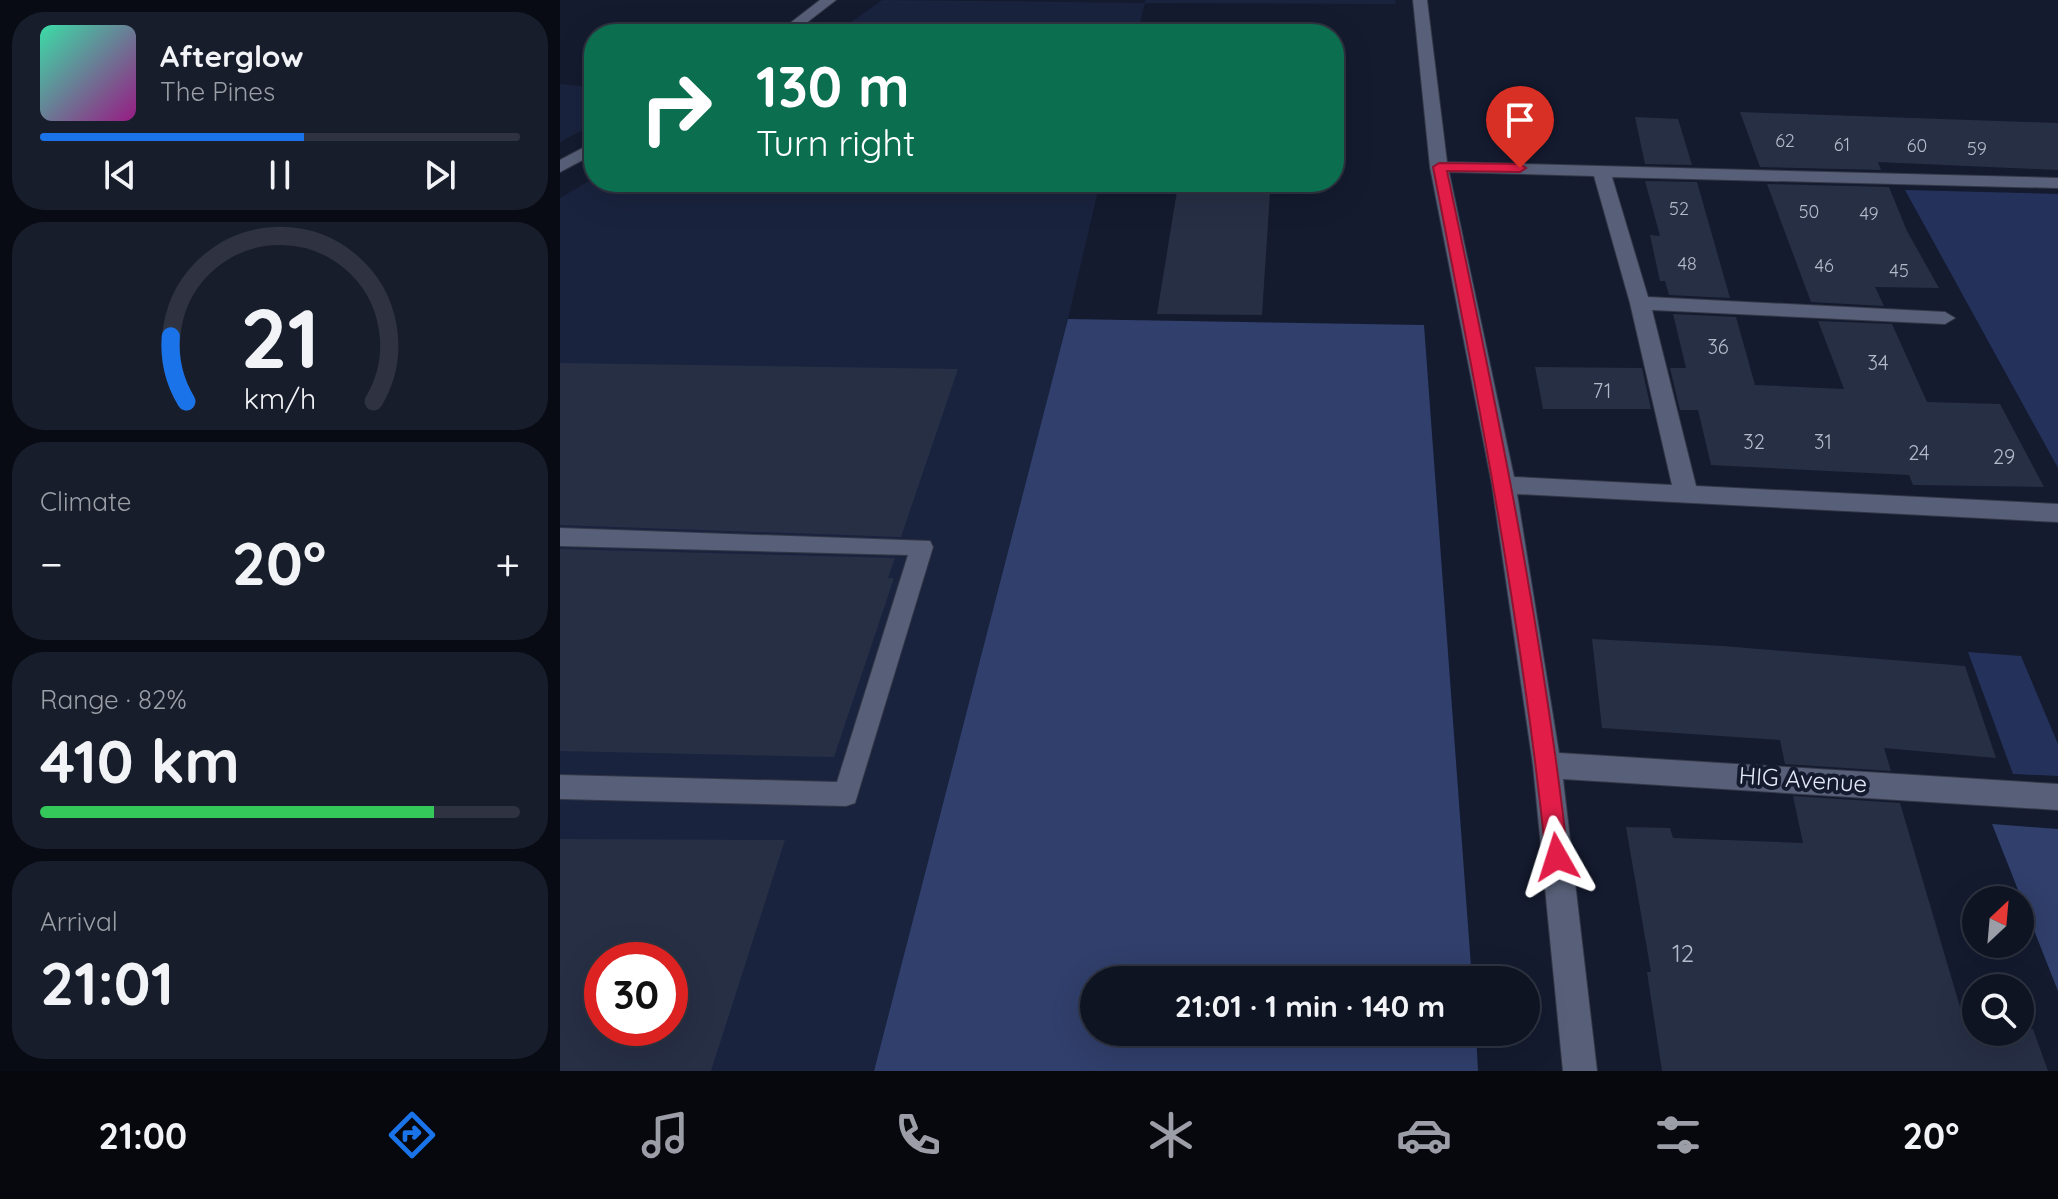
<!DOCTYPE html>
<meta charset="utf-8">
<style>
body{margin:0;font-family:Quicksand,sans-serif;background:#181d2b;color:#f1f3f6;height:100vh;display:flex;flex-direction:column;font-size:30px;white-space:nowrap}
*{box-sizing:border-box;margin:0}
p{font-size:26px;color:#9b9ea6}
.icon{flex:none;width:44px;height:44px;fill:none;stroke:currentColor;stroke-width:2;stroke-linecap:round;stroke-linejoin:round}
.map{position:relative;flex:1;overflow:hidden}
.sheet{display:flex;flex-direction:column;gap:12px;padding:12px;background:#080b13;width:560px}
.sheet>*{flex:none}
.hud{position:absolute;left:24px;top:24px;width:760px;height:168px;border-radius:32px;box-shadow:0 8px 32px #0002,0 0 0 2px #2f3341;background:#0b6e4f;color:#fff;overflow:hidden}
.needle{width:52px;rotate:26deg}
.controls{position:absolute;left:1402px;top:886px;display:grid;gap:16px}
.controls a{display:grid;place-items:center;width:72px;height:72px;border-radius:50%;background:#0f1423;box-shadow:0 8px 32px #0002,0 0 0 2px #2f3341;font-size:40px}
.speed{position:absolute;left:24px;top:942px;display:flex;gap:16px;font-size:40px;font-weight:700;text-align:center}
.speed>*{display:grid;place-content:center;width:104px;height:104px;border-radius:50%;background:#0f1423;box-shadow:0 8px 32px #0002,0 0 0 2px #2f3341;line-height:1}
.speed .limit{border:12px solid #d22;background:#fff;color:#111}
.pin{position:absolute;display:grid;place-items:center;width:68px;height:68px;color:#fff;margin:-82px -34px;border-radius:50% 50% 50% 0;rotate:-45deg;box-shadow:0 0 8px #0007}
.pin .icon{rotate:45deg}
.me{position:absolute;width:88px;margin:-44px;rotate:354deg;stroke-linejoin:round;filter:drop-shadow(0 0 6px #0008)}
.turn{display:flex;align-items:center;gap:28px;height:168px;padding:0 40px;font-size:36px}
.turn .icon{width:104px;height:104px;stroke-width:2.5}
.turn b{display:block;font-size:56px;line-height:68px}
.big{font-size:60px;font-weight:800;line-height:1.1}
.sheet .card{flex:1;display:flex;flex-direction:column;justify-content:center;gap:12px;min-width:0;padding:0 28px;border-radius:32px;background:#181d2b}
.sheet .dial{align-items:center;gap:0}
.dial svg{height:208px;overflow:visible;fill:none;stroke:#2f3341;stroke-width:7;stroke-linecap:round;text-anchor:middle}
.dial text{fill:#f1f3f6;stroke:none}
.song{display:flex;align-items:center;gap:24px}
.cover{width:96px;height:96px;border-radius:12px;background:linear-gradient(135deg,hsl(160 70% 55%),hsl(310 70% 35%))}
.played{height:8px;border-radius:4px;background:linear-gradient(90deg,#1a73e8 55%,#2f3341 55%)}
.keys{display:flex;justify-content:space-around;direction:ltr}
.heat{display:flex;justify-content:space-between;align-items:center;font-size:44px;direction:ltr}
.charge{height:12px;border-radius:6px;background:linear-gradient(90deg,#34c759 82%,#2f3341 0)}
.trip{position:absolute;left:520px;top:966px;width:460px;height:80px;border-radius:40px;background:#0f1423;box-shadow:0 8px 32px #0002,0 0 0 2px #2f3341;font-weight:800;line-height:80px;text-align:center}
.menu{display:flex;height:128px;justify-content:space-around;align-items:center;background:#06080e;color:#9b9ea6}
.menu .icon{width:56px;height:56px}
.menu .on{color:#1a73e8}
.menu b{font-size:36px;color:#f1f3f6}
main{display:flex;flex:1;min-height:0}
.map>svg:first-child{display:block}
.built{fill:#1a233e;fill-rule:evenodd}
.green{fill:#24315a}
.forest{fill:#303f6b}
.building{fill:#272f45;fill-rule:evenodd}
.lines{fill:none;stroke-linecap:round;stroke-linejoin:round}
.lane-casing{stroke:#333747;stroke-width:2}
.street-casing{stroke:#333747;stroke-width:2}
.secondary-casing{stroke:#333747;stroke-width:2}
.lane{fill:#576078;fill-rule:evenodd}
.street{fill:#576078;fill-rule:evenodd}
.secondary{fill:#576078;fill-rule:evenodd}
.route{fill:#e11d48;stroke:#92132f;stroke-width:2}
.labels{text-anchor:middle;stroke-width:8;stroke-linejoin:round;paint-order:stroke}
.far-number-label{font-size:18px;fill:#b3baca}
.number-label{font-size:20px;fill:#b3baca}
.street-label{font-size:24px;fill:#e2e8f6;stroke:#141b2f}
.near-number-label{font-size:24px;fill:#b3baca}
</style>
<main>
<section class="sheet">
<div class="card">
<div class="song"><i class="cover"></i><div><b>Afterglow</b><p>The Pines</p></div></div>
<div class="played"></div>
<div class="keys"><svg class="icon" aria-label="previous" viewBox="0 0 24 24"><path d="M18 5L8 12l10 7zM5 5v14"/></svg><svg class="icon" aria-label="pause" viewBox="0 0 24 24"><path d="M8 5v14M16 5v14"/></svg><svg class="icon" aria-label="next" viewBox="0 0 24 24"><path d="M6 5l10 7-10 7zM19 5v14"/></svg></div>
</div>
<div class="card dial"><svg viewBox="0 0 100 80">
<path d="M14 69A42 42 0 1 1 86 69"/>
<path d="M14 69A42 42 0 0 1 8 44" stroke="#1a73e8"/>
<text x="50" y="56" font-size="32" font-weight="700">21</text>
<text x="50" y="72" font-size="11">km/h</text>
</svg></div>
<div class="card"><p>Climate</p>
<div class="heat"><a>−</a><b class="big">20°</b><a>+</a></div>
</div>
<div class="card"><p>Range · 82%</p><b class="big">410 km</b><div class="charge"></div></div>
<div class="card"><p>Arrival</p><b class="big">21:01</b></div>
</section>
<div class="map">
<svg width="1498" height="1071" viewBox="0 0 1498 1071">
<rect width="100%" height="100%" fill="#141b2f"/>
<path class="built" d="M 322,0 L 584,3 L 586,0 L 835,0 L 836,4 L 585,3 L 577,34 L 275,34 Z
M 0,84 L 34,87 L 34,124 L 0,142 Z
M 34,178 L 34,182 L 540,182 L 508,319 L 314,1071 L 0,1071 L 0,198 ZM 42,960 L 110,960 L 110,1028 L 42,1028 Z"/>
<path class="green" d="M 1345,190 L 1498,194 L 1498,468 Z
M 1408,652 L 1461,656 L 1498,744 L 1498,776 L 1453,774 Z"/>
<path class="forest" d="M 508,319 L 864,325 L 912,980 L 534,980 L 534,1032 L 916,1032 L 918,1071 L 314,1071 Z
M 1432,824 L 1498,829 L 1498,991 Z"/>
<path class="building" d="M 1180,112 L 1498,123 L 1498,170 L 1318,162 L 1321,170 L 1200,167 Z
M 1075,117 L 1118,119 L 1132,165 L 1085,164 Z
M 1085,181 L 1137,182 L 1170,298 L 1109,295 L 1105,281 L 1100,281 L 1090,235 L 1100,236 Z
M 1207,184 L 1329,187 L 1347,231 L 1379,288 L 1315,287 L 1324,306 L 1251,302 Z
M 617,191 L 710,192 L 702,315 L 597,314 Z
M 1113,314 L 1176,317 L 1195,385 L 1284,389 L 1258,321 L 1332,324 L 1367,402 L 1440,404 L 1484,487 L 1353,485 L 1349,475 L 1151,465 L 1138,410 L 1120,410 L 1110,368 L 1126,368 Z
M 0,363 L 398,369 L 341,537 L 0,525 Z
M 975,367 L 1082,368 L 1091,409 L 983,409 Z
M 0,549 L 335,558 L 328,578 L 334,578 L 274,757 L 0,751 Z
M 1032,639 L 1163,646 L 1405,666 L 1436,758 L 1324,748 L 1331,771 L 1225,764 L 1220,740 L 1042,728 Z
M 1233,796 L 1340,803 L 1405,1024 L 1416,1025 L 1416,1032 L 1473,1029 L 1488,1071 L 1102,1071 L 1087,972 L 1091,972 L 1066,827 L 1110,828 L 1113,838 L 1243,843 Z
M 0,839 L 225,840 L 151,1071 L 0,1071 ZM 42,960 L 110,960 L 110,1028 L 42,1028 Z"/>
<g class="lines">
<g class="lane-casing">
<path id="lane" d="M 0,528 L 370,541 L 373,547 L 295,803 L 286,806 L 0,799 L 0,775 L 277,782 L 348,555 L 0,546 Z"/>
</g>
<g class="street-casing">
<path id="street" d="M 853,0 L 867,0 L 887,162 L 1498,178 L 1498,188 L 1052,177 L 1088,297 L 1385,312 L 1395,318 L 1385,324 L 1092,310 L 1136,486 L 1498,504 L 1498,522 L 957,494 L 999,753 L 1498,784 L 1498,810 L 1003,779 L 1037,1071 L 1003,1071 L 973,765 L 932,485 L 870,167 ZM 889,172 L 1034,176 L 1070,303 L 1112,485 L 954,477 Z"/>
</g>
<g class="secondary-casing">
<path id="secondary" d="M 260,0 L 276,0 L 232,34 L 216,34 Z
M 34,142 L 34,154 L 0,172 L 0,160 Z"/>
</g>
<use href="#lane" class="lane"/>
<use href="#street" class="street"/>
<use href="#secondary" class="secondary"/>
</g>
<path class="route" d="M 879,163 L 960,164 L 966,168 L 960,172 L 887,171 C 935,398 982,625 1008,857 L 1005,864 L 997,868 L 989,864 L 986,857 C 962,624 918,396 873,167 Z"/>
<g class="labels">
<g class="far-number-label">
<text x="1225" y="147">62</text>
<text x="1282" y="151">61</text>
<text x="1357" y="152">60</text>
<text x="1417" y="155">59</text>
<text x="1119" y="215">52</text>
<text x="1249" y="218">50</text>
<text x="1309" y="220">49</text>
<text x="1127" y="270">48</text>
<text x="1264" y="272">46</text>
<text x="1339" y="277">45</text>
</g>
<g class="number-label">
<text x="1158" y="354">36</text>
<text x="1318" y="370">34</text>
<text x="1042" y="398">71</text>
<text x="1194" y="449">32</text>
<text x="1263" y="449">31</text>
<text x="1359" y="460">24</text>
<text x="1444" y="464">29</text>
</g>
<g class="street-label">
<text transform="translate(1243 780) rotate(4)" y="8">HIG Avenue</text>
</g>
<g class="near-number-label">
<text x="1123" y="962">12</text>
</g>
</g>
</svg>
<div class="controls">
<a><svg class="needle" viewBox="-14 -14 28 28"><path d="M0-13l5 13h-10z" fill="#e53935"/><path d="M0 13l5-13h-10z" fill="#9b9ea6"/></svg></a>
<a><svg class="icon" aria-label="search" viewBox="0 0 24 24"><circle cx="10" cy="10" r="6"/><path d="M15 15l6 6"/></svg></a>
</div>
<div class="speed"><div class="limit">30</div></div>
<div class="pin" style="left:960px;top:168px;background:#d93025"><svg class="icon" aria-label="arrive" viewBox="0 0 24 24"><path d="M6 21V4h12l-3 4 3 4H6"/></svg></div>
<svg class="me" style="left:997px;top:857px" viewBox="-20 -20 40 40"><path d="M0-17L14 15 0 8-14 15z" fill="#e11d48" stroke="#fff" stroke-width="4"/></svg>
<div class="trip">21:01 · 1 min · 140 m</div>
<div class="hud">
<div class="turn"><svg class="icon" aria-label="right" viewBox="0 0 24 24"><path d="M7 20v-9h11M14 6l5 5-5 5"/></svg><div><b>130 m</b>Turn right</div></div>
</div>
</div>
</main>
<nav class="menu">
<b>21:00</b>
<svg class="icon on" aria-label="directions" viewBox="0 0 24 24"><path d="M12 3l9 9-9 9-9-9zM9 14v-3h6M13 9l2 2-2 2"/></svg>
<svg class="icon" aria-label="music" viewBox="0 0 24 24"><path d="M9 18V5l10-2v13"/><circle cx="6" cy="18" r="3"/><circle cx="16" cy="16" r="3"/></svg>
<svg class="icon" aria-label="phone" viewBox="0 0 24 24"><path d="M5 4h4l2 5-3 2q2 4 5 5l2-3 5 2v4C11 20 4 13 5 4z"/></svg>
<svg class="icon" aria-label="climate" viewBox="0 0 24 24"><path d="M12 3v18M4 7l16 10M4 17L20 7"/></svg>
<svg class="icon" aria-label="car" viewBox="0 0 24 24"><path d="M5 17H2v-5l4-1 3-4h7l3 4 3 1v5h-3M9 17h6M6 11h13"/><circle cx="7" cy="17" r="2"/><circle cx="17" cy="17" r="2"/></svg>
<svg class="icon" aria-label="filters" viewBox="0 0 24 24"><path d="M4 7h16M4 17h16"/><circle cx="9" cy="7" r="2"/><circle cx="15" cy="17" r="2"/></svg>
<b>20°</b>
</nav>
